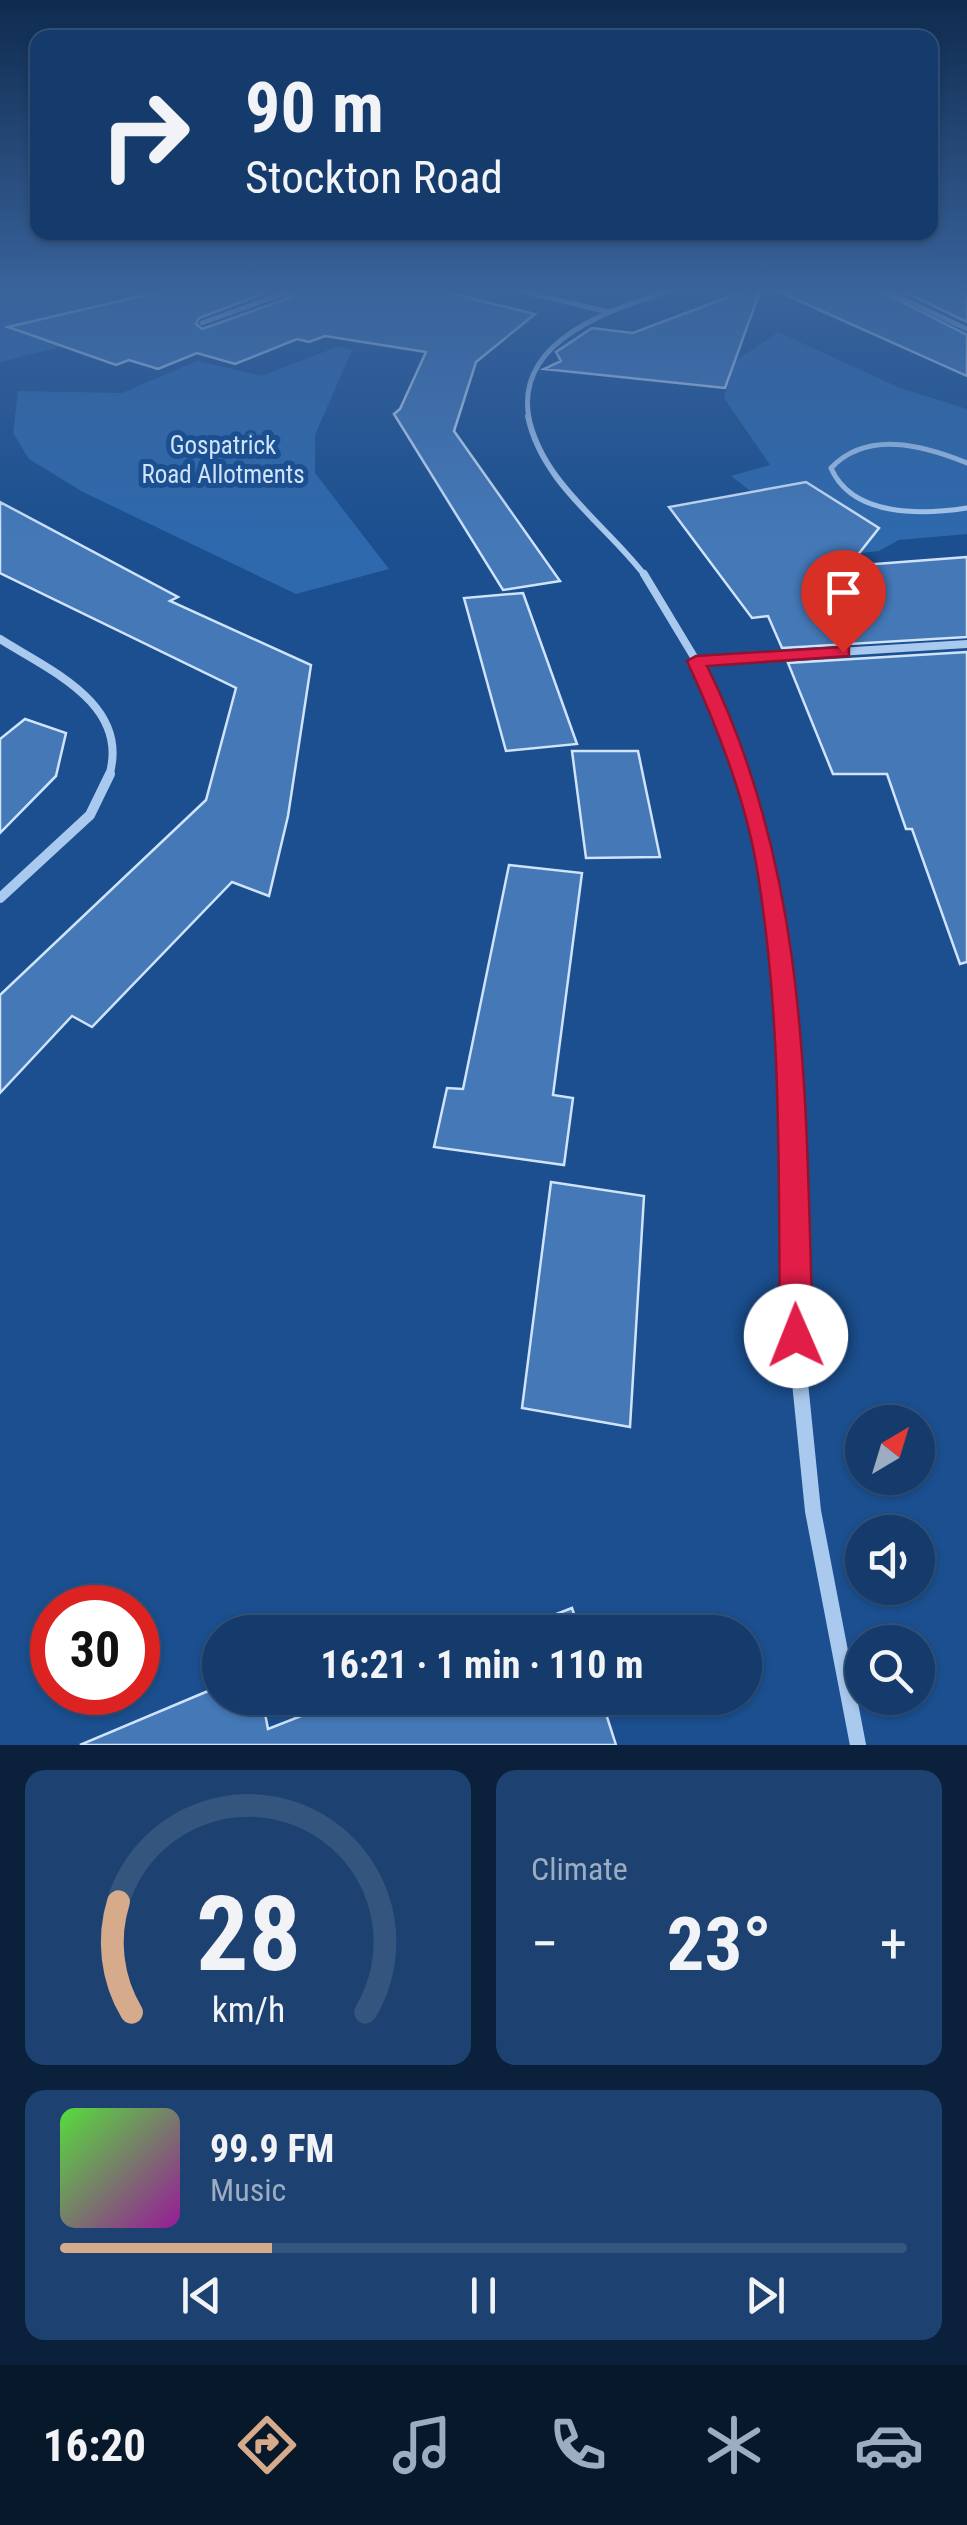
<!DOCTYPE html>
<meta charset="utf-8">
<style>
body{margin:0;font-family:"Roboto Condensed",sans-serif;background:#1d4271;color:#f1f3f6;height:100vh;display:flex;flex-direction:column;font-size:38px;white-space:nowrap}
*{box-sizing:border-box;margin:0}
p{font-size:32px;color:#9dadc1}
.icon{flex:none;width:55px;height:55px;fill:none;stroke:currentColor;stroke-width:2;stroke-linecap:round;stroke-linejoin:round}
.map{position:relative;height:1745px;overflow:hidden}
.side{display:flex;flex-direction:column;gap:25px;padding:25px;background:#0b203b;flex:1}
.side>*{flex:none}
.hud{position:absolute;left:30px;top:30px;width:908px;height:210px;border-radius:20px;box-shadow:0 2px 8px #0004,0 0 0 2px #33557e;background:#143b6b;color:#f1f3f6;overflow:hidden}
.needle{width:65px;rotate:38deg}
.tools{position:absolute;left:845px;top:1405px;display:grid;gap:20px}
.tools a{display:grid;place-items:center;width:90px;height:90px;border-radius:50%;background:#143b6b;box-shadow:0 2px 8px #0004,0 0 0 2px #33557e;font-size:50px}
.speed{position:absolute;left:30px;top:1585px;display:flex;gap:20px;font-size:50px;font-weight:700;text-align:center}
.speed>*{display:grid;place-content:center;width:130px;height:130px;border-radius:50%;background:#143b6b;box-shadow:0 2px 8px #0004,0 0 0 2px #33557e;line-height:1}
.speed .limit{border:15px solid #d22;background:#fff;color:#111}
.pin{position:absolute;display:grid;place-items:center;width:85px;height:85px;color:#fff;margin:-102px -42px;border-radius:50% 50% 50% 0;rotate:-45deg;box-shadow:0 0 10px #0007}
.pin .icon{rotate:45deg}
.me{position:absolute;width:110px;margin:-55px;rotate:359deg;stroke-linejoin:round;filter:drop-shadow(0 0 8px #0008)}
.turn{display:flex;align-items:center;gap:35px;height:210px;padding:0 50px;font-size:45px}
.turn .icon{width:130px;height:130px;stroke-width:2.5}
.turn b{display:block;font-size:70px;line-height:85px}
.big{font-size:75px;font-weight:700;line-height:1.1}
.side .card{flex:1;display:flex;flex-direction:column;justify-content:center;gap:15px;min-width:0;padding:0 35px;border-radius:20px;background:#1d4271}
.side .dial{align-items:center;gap:0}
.dial svg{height:260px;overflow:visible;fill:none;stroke:#33557e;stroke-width:7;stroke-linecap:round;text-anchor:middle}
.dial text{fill:#f1f3f6;stroke:none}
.song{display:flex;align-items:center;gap:30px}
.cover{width:120px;height:120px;border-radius:15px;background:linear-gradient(135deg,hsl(110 70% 55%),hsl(300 70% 35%))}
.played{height:10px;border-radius:5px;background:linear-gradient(90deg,#d6ab8b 25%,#33557e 25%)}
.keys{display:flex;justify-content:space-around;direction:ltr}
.heat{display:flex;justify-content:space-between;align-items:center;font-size:55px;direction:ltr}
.side .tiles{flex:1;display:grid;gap:25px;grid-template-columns:1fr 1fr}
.card:last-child{grid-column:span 2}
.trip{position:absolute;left:202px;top:1615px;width:560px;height:100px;border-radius:50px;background:#143b6b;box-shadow:0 2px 8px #0004,0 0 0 2px #33557e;font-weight:700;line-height:100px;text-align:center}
.tab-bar{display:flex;height:160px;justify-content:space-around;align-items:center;background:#08182b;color:#9dadc1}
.tab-bar .icon{width:70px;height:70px}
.tab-bar .on{color:#d6ab8b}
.tab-bar b{font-size:45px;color:#f1f3f6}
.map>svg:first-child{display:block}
.green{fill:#2e69ad}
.building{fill:#4478b7;stroke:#cfe3fa;stroke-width:2.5}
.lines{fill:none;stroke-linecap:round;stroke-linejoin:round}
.lane{stroke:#a9c9ee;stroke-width:5}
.street-far5{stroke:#a9c9ee;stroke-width:5}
.street-far4{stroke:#a9c9ee;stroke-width:6}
.street-far3{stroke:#a9c9ee;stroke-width:8}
.street-far2{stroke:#a9c9ee;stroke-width:10}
.street-far1{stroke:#a9c9ee;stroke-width:12}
.street{stroke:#a9c9ee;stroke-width:16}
.route{fill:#e11d48;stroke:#92132f;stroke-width:2.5}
.labels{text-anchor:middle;stroke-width:10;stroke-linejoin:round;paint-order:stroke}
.far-park-label{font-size:25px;fill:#cfe3fa;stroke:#1b4f8f}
</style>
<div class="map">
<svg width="967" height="1745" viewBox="0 0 967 1745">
<rect width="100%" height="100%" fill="#1b4f8f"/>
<path class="green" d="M 0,291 L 128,291 L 108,299 L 131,305 L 63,346 L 0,362 Z
M 778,332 L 900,388 L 967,409 L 967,534 L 899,540 L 879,551 L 835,556 L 731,476 L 770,465 L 724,398 L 735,361 Z
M 339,346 L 352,350 L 315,435 L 315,473 L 389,569 L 296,594 L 83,492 L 29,459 L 13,433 L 18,391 L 122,393 L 197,361 L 262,376 Z"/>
<path class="building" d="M 162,291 L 271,291 L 199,318 L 196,324 L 202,329 L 292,297 L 296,291 L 441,291 L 535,314 L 476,362 L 454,431 L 560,581 L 503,590 L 394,414 L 400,409 L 426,352 L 325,336 L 309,342 L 297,339 L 235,364 L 197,353 L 158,369 L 129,360 L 116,365 L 8,327 Z
M 744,291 L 760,291 L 725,388 L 544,369 L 561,361 L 556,352 L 592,328 L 633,333 Z
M 777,291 L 880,291 L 967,335 L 967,376 Z
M 902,291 L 967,291 L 967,322 Z
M 806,482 L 879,528 L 849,566 L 967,557 L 967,637 L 782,648 L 768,616 L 752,618 L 669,507 Z
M 0,502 L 178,597 L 170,601 L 311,665 L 288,816 L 269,896 L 232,882 L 92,1027 L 72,1016 L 0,1093 L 0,995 L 206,800 L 236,688 L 0,573 Z
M 523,593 L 577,744 L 506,751 L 464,598 Z
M 967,652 L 967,962 L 960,964 L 912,829 L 906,829 L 887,774 L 833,774 L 788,663 Z
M 25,719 L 66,733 L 56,776 L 0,833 L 0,739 Z
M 572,751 L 638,751 L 660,857 L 586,858 Z
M 509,865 L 582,873 L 553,1095 L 573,1098 L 564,1165 L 434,1147 L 447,1088 L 463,1089 Z
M 551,1182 L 644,1196 L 630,1427 L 522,1408 Z
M 572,1608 L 580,1632 L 510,1632 Z
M 220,1686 L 220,1698 L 262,1698 L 268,1729 L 347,1698 L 601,1698 L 616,1745 L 80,1745 Z"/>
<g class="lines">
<path class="lane" d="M 967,463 C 923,445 867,430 831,468 C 852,517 922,515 967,508"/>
<path class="street-far5" d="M 520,291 L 609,312
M 886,291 L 967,329
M 202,323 L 290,291
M 529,418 C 514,340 613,308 670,291"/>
<path class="street-far4" d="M 528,416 C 542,484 606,524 646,577"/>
<path class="street-far3" d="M 644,574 L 700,667 L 743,776
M 0,639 C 49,670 131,704 109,776
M 696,661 L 967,644"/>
<path class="street-far2" d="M 742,774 L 768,880 L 785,1028
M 0,898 L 90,815 L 110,774"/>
<path class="street-far1" d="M 785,1026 L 796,1346"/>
<path class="street" d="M 796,1343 L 813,1511 L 858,1745"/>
</g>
<linearGradient id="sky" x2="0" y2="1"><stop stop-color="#0f2b4f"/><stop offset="0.54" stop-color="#39639b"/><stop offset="1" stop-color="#39639b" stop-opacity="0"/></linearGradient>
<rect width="967" height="536" fill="url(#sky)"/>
<path class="route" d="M 843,647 L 849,648 L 849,656 L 707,666 C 812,879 805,1105 813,1336 L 808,1347 L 796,1352 L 785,1347 L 780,1336 C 778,1178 783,1019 756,863 C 744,794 716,724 687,661 L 696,656 Z"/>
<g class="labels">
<g class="far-park-label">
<text x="223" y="454">Gospatrick<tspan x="223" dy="29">Road Allotments</tspan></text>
</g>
</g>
</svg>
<div class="tools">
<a><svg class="needle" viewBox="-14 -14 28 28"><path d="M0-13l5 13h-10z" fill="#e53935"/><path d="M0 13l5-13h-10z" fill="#9dadc1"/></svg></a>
<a><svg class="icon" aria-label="sound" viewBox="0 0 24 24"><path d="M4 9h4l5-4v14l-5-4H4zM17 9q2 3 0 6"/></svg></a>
<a><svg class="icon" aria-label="search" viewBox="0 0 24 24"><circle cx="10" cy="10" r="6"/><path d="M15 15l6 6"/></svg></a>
</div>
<div class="speed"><div class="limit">30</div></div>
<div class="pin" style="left:843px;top:652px;background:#d93025"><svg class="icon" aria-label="arrive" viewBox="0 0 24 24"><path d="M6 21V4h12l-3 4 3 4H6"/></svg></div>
<svg class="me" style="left:796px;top:1336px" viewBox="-20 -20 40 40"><circle r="19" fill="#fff"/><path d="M0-13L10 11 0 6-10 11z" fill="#e11d48"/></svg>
<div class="trip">16:21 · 1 min · 110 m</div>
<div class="hud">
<div class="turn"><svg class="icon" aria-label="right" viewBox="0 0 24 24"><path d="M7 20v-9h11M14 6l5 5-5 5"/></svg><div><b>90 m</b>Stockton Road</div></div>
</div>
</div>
<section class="side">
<div class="tiles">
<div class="card dial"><svg viewBox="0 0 100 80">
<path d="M14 69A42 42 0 1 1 86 69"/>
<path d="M14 69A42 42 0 0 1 10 35" stroke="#d6ab8b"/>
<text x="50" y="56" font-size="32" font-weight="700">28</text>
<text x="50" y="72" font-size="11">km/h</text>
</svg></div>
<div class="card"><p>Climate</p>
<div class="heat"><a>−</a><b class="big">23°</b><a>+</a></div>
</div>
<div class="card">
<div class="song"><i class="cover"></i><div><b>99.9 FM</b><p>Music</p></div></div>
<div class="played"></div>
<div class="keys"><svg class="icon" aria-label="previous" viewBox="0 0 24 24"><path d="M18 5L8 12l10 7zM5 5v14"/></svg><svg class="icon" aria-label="pause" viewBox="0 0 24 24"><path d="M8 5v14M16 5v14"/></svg><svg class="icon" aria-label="next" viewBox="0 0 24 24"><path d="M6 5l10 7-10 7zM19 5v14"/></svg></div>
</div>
</div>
</section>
<nav class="tab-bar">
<b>16:20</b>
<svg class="icon on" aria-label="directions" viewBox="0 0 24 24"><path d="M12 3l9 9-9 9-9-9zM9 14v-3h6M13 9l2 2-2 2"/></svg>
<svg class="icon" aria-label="music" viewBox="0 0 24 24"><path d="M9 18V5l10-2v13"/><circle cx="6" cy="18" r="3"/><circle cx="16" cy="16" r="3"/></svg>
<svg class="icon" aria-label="phone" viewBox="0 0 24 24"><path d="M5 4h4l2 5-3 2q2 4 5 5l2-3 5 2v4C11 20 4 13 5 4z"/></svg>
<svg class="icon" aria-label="climate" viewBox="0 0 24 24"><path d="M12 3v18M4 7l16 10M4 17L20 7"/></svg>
<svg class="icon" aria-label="car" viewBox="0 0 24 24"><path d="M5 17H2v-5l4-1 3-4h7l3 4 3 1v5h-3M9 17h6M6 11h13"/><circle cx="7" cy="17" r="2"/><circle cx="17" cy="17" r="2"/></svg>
</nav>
